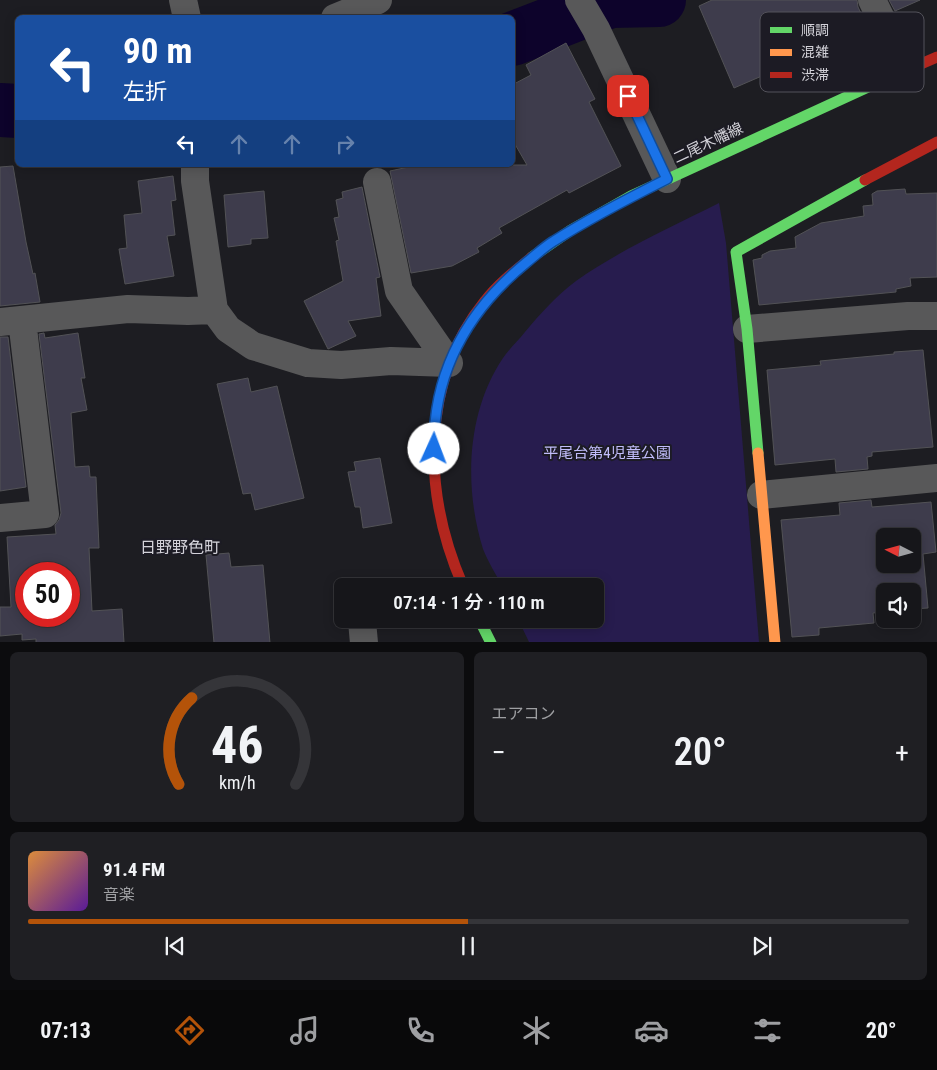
<!DOCTYPE html>
<html lang="ja">
<meta charset="utf-8">
<style>
body{margin:0;font-family:"Roboto Condensed","Noto Sans JP",sans-serif;background:#1f1f23;color:#f1f3f6;height:100vh;display:flex;flex-direction:column;font-size:19px;white-space:nowrap}
*{box-sizing:border-box;margin:0}
p{font-size:16px;color:#9e9fa2}
.icon{flex:none;width:28px;height:28px;fill:none;stroke:currentColor;stroke-width:2;stroke-linecap:round;stroke-linejoin:round}
.map{position:relative;height:642px;overflow:hidden}
.drawer{display:flex;flex-direction:column;gap:10px;padding:10px;background:#0c0c0e;flex:1}
.drawer>*{flex:none}
.guide{position:absolute;left:15px;top:15px;width:500px;height:152px;border-radius:8px;box-shadow:0 2px 12px #0003,0 0 0 1px #353539;background:#1a4fa0;color:#fff;overflow:hidden}
.needle{width:32px;rotate:276deg}
.tools{position:absolute;left:876px;top:528px;display:grid;gap:10px}
.tools a{display:grid;place-items:center;width:45px;height:45px;border-radius:8px;background:#16161a;box-shadow:0 2px 12px #0003,0 0 0 1px #353539;font-size:25px}
.speed{position:absolute;left:15px;top:562px;display:flex;gap:10px;font-size:25px;font-weight:700;text-align:center}
.speed>*{display:grid;place-content:center;width:65px;height:65px;border-radius:50%;background:#16161a;box-shadow:0 2px 12px #0003,0 0 0 1px #353539;line-height:1}
.speed .limit{border:8px solid #d22;background:#fff;color:#111}
.pin{position:absolute;display:grid;place-items:center;width:42px;height:42px;color:#fff;margin:-21px;border-radius:10px;box-shadow:0 2px 8px #0006}
.me{position:absolute;width:55px;margin:-28px;rotate:2deg;stroke-linejoin:round;filter:drop-shadow(0 0 4px #0008)}
.turn{display:flex;align-items:center;gap:18px;height:105px;padding:0 25px;font-size:22px}
.turn .icon{width:65px;height:65px;stroke-width:2.5}
.turn b{display:block;font-size:35px;line-height:42px}
.lanes{display:flex;align-items:center;height:48px;padding:0 25px;background:#0003;justify-content:center;gap:25px;direction:ltr}
.lanes .off{opacity:.35}
.big{font-size:38px;font-weight:600;line-height:1.1}
.drawer .tile{flex:1;display:flex;flex-direction:column;justify-content:center;gap:8px;min-width:0;padding:0 18px;border-radius:8px;background:#1f1f23}
.drawer .dial{align-items:center;gap:0}
.dial svg{height:130px;overflow:visible;fill:none;stroke:#353539;stroke-width:7;stroke-linecap:round;text-anchor:middle}
.dial text{fill:#f1f3f6;stroke:none}
.song{display:flex;align-items:center;gap:15px}
.cover{width:60px;height:60px;border-radius:8px;background:linear-gradient(135deg,hsl(30 70% 55%),hsl(270 70% 35%))}
.played{height:5px;border-radius:2px;background:linear-gradient(90deg,#b45309 50%,#353539 50%)}
.keys{display:flex;justify-content:space-around;direction:ltr}
.heat{display:flex;justify-content:space-between;align-items:center;font-size:28px;direction:ltr}
.drawer .tiles{flex:1;display:grid;gap:10px;grid-template-columns:1fr 1fr}
.tile:last-child{grid-column:span 2}
.trip{position:absolute;left:334px;top:578px;width:270px;height:50px;border-radius:8px;background:#16161a;box-shadow:0 2px 12px #0003,0 0 0 1px #353539;font-weight:600;line-height:50px;text-align:center}
.menu{display:flex;height:80px;justify-content:space-around;align-items:center;background:#09090a;color:#9e9fa2}
.menu .icon{width:35px;height:35px}
.menu .selected{color:#b45309}
.menu b{font-size:22px;color:#f1f3f6}
.map>svg:first-child{display:block}
.green{fill:#271c4e}
.lines{fill:none;stroke-linecap:round;stroke-linejoin:round}
.river{stroke:#0d032b;stroke-width:54}
.building{fill:#3e3c4c;stroke:#525256;fill-rule:evenodd}
.street{stroke:#585859;stroke-width:28}
.fast{stroke:#63d668;stroke-width:11}
.slow{stroke:#ff974d;stroke-width:11}
.jam{stroke:#b3261e;stroke-width:11}
.route-casing{stroke:#114b97;stroke-width:12}
.route{stroke:#1a73e8;stroke-width:9}
.labels{text-anchor:middle;stroke-width:4;stroke-linejoin:round;paint-order:stroke}
.street-label{font-size:15px;fill:#d3d2d9;stroke:#1c1b24}
.park-label{font-size:15px;fill:#c0bcfa;stroke:#1c1b24}
.neighbourhood-label{font-size:16px;fill:#d3d2d9;stroke:#1c1b24}
.key{fill:#1c1b24;stroke:#53525a;stroke-width:1}
.key-label{font-size:14px;fill:#d3d2d9}
</style>
<div class="map">
<svg width="937" height="643" viewBox="0 0 937 643">
<rect width="100%" height="100%" fill="#1d1d22"/>
<path class="green" d="M 719,203 L 726,243 L 759,642 L 529,642 L 518,619 L 595,619 L 595,586 L 502,586 C 496,574 488,562 483,549 C 464,488 466,413 503,358 C 509,349 518,341 525,332 C 540,314 556,296 576,281 C 620,250 671,227 719,203 Z"/>
<g class="lines">
<path class="river" d="M 512,39 L 610,1 L 659,0
M 0,110 L 18,111"/>
</g>
<path class="building" d="M 712,0 L 857,0 L 858,7 L 866,24 L 827,41 L 829,47 L 734,88 L 699,6 Z
M 889,0 L 920,0 L 895,11 Z
M 566,43 L 595,99 L 589,102 L 621,166 L 569,193 L 567,190 L 499,228 L 502,233 L 477,248 L 479,252 L 452,266 L 411,273 L 390,171 L 418,165 L 527,165 L 512,139 L 512,85 L 531,75 L 526,65 Z
M 13,166 L 26,242 L 33,274 L 35,273 L 40,302 L 0,306 L 0,167 Z
M 173,176 L 176,200 L 171,201 L 175,235 L 167,236 L 174,276 L 125,284 L 119,249 L 127,248 L 124,215 L 142,213 L 138,181 Z
M 362,187 L 380,277 L 376,278 L 381,316 L 348,321 L 356,336 L 328,349 L 304,301 L 343,281 L 336,241 L 339,240 L 334,218 L 339,217 L 336,200 L 343,198 L 342,192 Z
M 905,189 L 906,194 L 937,193 L 937,277 L 910,278 L 911,286 L 896,289 L 896,292 L 759,305 L 753,260 L 762,258 L 762,255 L 770,251 L 796,248 L 795,237 L 821,223 L 864,216 L 863,206 L 873,205 L 872,194 L 877,191 Z
M 264,191 L 268,238 L 251,239 L 251,244 L 228,247 L 224,195 Z
M 44,333 L 45,338 L 78,333 L 85,378 L 81,378 L 87,410 L 71,413 L 75,467 L 89,466 L 90,477 L 96,477 L 99,548 L 89,548 L 92,611 L 122,609 L 124,643 L 36,643 L 36,639 L 22,640 L 22,634 L 0,636 L 0,607 L 11,607 L 7,537 L 56,534 L 55,525 L 59,520 L 61,513 L 39,334 ZM 26,574 L 69,574 L 69,616 L 26,616 Z
M 0,337 L 8,337 L 26,487 L 0,491 Z
M 923,350 L 933,447 L 872,452 L 872,456 L 867,457 L 868,469 L 836,472 L 835,459 L 775,465 L 767,370 L 821,365 L 820,361 L 894,354 L 894,352 Z
M 248,378 L 251,392 L 277,386 L 304,498 L 255,510 L 251,493 L 243,494 L 217,384 Z
M 380,458 L 392,523 L 363,528 L 360,507 L 355,507 L 348,472 L 356,471 L 354,462 Z
M 871,500 L 872,507 L 931,502 L 936,552 L 923,554 L 928,608 L 912,609 L 912,591 L 885,591 L 885,612 L 873,613 L 874,623 L 819,628 L 819,635 L 792,637 L 781,520 L 840,515 L 839,503 ZM 885,536 L 912,536 L 912,564 L 885,564 Z
M 229,553 L 231,567 L 263,565 L 270,643 L 214,643 L 206,555 Z"/>
<g class="lines">
<path class="street" d="M 183,0 L 187,18
M 579,0 L 596,29 L 667,179
M 872,0 L 906,70
M 335,18 L 378,0
M 195,165 L 195,181 L 214,310
M 377,182 L 399,291 L 449,363
M 0,322 L 128,309 L 188,311 L 214,310 L 228,329 L 253,346 L 308,363 L 341,365 L 391,361 L 449,363
M 747,329 L 908,316 L 937,316
M 761,495 L 937,478
M 0,518 L 45,514 L 22,320
M 362,621 L 364,643"/>
<path class="fast" d="M 532,257 L 571,230 L 631,196 L 879,82
M 758,453 L 747,329 L 736,252 L 865,180
M 479,619 L 491,643"/>
<path class="slow" d="M 758,453 L 775,643"/>
<path class="jam" d="M 879,82 L 937,57
M 865,180 L 937,142
M 463,586 C 423,494 419,383 485,301 C 498,284 516,270 532,257"/>
</g>
<g class="lines">
<g class="route-casing">
<path id="route" d="M 434,449 C 433,371 468,310 527,262 C 536,255 544,247 554,241 C 590,218 629,198 667,179 L 628,96"/>
</g>
<use href="#route" class="route"/>
</g>
<g class="labels">
<g class="street-label">
<text transform="translate(708 143) rotate(-25)" y="5">二尾木幡線</text>
</g>
<g class="park-label">
<text x="607" y="458">平尾台第4児童公園</text>
</g>
<g class="neighbourhood-label">
<text x="180" y="553">日野野色町</text>
</g>
</g>
<rect x="760" y="12" width="164" height="80" rx="8" class="key"/>
<rect x="770" y="27" width="22" height="6" fill="#63d668"/>
<rect x="770" y="49" width="22" height="7" fill="#ff974d"/>
<rect x="770" y="72" width="22" height="6" fill="#b3261e"/>
<g class="key-label">
<text x="801" y="35">順調</text>
<text x="801" y="57">混雑</text>
<text x="801" y="80">渋滞</text>
</g>
</svg>
<div class="tools">
<a><svg class="needle" viewBox="-14 -14 28 28"><path d="M0-13l5 13h-10z" fill="#e53935"/><path d="M0 13l5-13h-10z" fill="#9e9fa2"/></svg></a>
<a><svg class="icon" aria-label="sound" viewBox="0 0 24 24"><path d="M4 9h4l5-4v14l-5-4H4zM17 9q2 3 0 6"/></svg></a>
</div>
<div class="speed"><div class="limit">50</div></div>
<div class="pin" style="left:628px;top:96px;background:#d93025"><svg class="icon" aria-label="arrive" viewBox="0 0 24 24"><path d="M6 21V4h12l-3 4 3 4H6"/></svg></div>
<svg class="me" style="left:434px;top:449px" viewBox="-20 -20 40 40"><circle r="19" fill="#fff"/><path d="M0-13L10 11 0 6-10 11z" fill="#1a73e8"/></svg>
<div class="trip">07:14 · 1 分 · 110 m</div>
<div class="guide">
<div class="turn"><svg class="icon" aria-label="left" viewBox="0 0 24 24"><path d="M17 20v-9H6M10 6l-5 5 5 5"/></svg><div><b>90 m</b>左折</div></div>
<div class="lanes"><svg class="icon" aria-label="left" viewBox="0 0 24 24"><path d="M17 20v-9H6M10 6l-5 5 5 5"/></svg><svg class="icon off" aria-label="ahead" viewBox="0 0 24 24"><path d="M12 20V5M6 11l6-6 6 6"/></svg><svg class="icon off" aria-label="ahead" viewBox="0 0 24 24"><path d="M12 20V5M6 11l6-6 6 6"/></svg><svg class="icon off" aria-label="right" viewBox="0 0 24 24"><path d="M7 20v-9h11M14 6l5 5-5 5"/></svg></div>
</div>
</div>
<section class="drawer">
<div class="tiles">
<div class="tile dial"><svg viewBox="0 0 100 80">
<path d="M14 69A42 42 0 1 1 86 69"/>
<path d="M14 69A42 42 0 0 1 22 16" stroke="#b45309"/>
<text x="50" y="56" font-size="32" font-weight="700">46</text>
<text x="50" y="72" font-size="11">km/h</text>
</svg></div>
<div class="tile"><p>エアコン</p>
<div class="heat"><a>−</a><b class="big">20°</b><a>+</a></div>
</div>
<div class="tile">
<div class="song"><i class="cover"></i><div><b>91.4 FM</b><p>音楽</p></div></div>
<div class="played"></div>
<div class="keys"><svg class="icon" aria-label="previous" viewBox="0 0 24 24"><path d="M18 5L8 12l10 7zM5 5v14"/></svg><svg class="icon" aria-label="pause" viewBox="0 0 24 24"><path d="M8 5v14M16 5v14"/></svg><svg class="icon" aria-label="next" viewBox="0 0 24 24"><path d="M6 5l10 7-10 7zM19 5v14"/></svg></div>
</div>
</div>
</section>
<nav class="menu">
<b>07:13</b>
<svg class="icon selected" aria-label="directions" viewBox="0 0 24 24"><path d="M12 3l9 9-9 9-9-9zM9 14v-3h6M13 9l2 2-2 2"/></svg>
<svg class="icon" aria-label="music" viewBox="0 0 24 24"><path d="M9 18V5l10-2v13"/><circle cx="6" cy="18" r="3"/><circle cx="16" cy="16" r="3"/></svg>
<svg class="icon" aria-label="phone" viewBox="0 0 24 24"><path d="M5 4h4l2 5-3 2q2 4 5 5l2-3 5 2v4C11 20 4 13 5 4z"/></svg>
<svg class="icon" aria-label="climate" viewBox="0 0 24 24"><path d="M12 3v18M4 7l16 10M4 17L20 7"/></svg>
<svg class="icon" aria-label="car" viewBox="0 0 24 24"><path d="M5 17H2v-5l4-1 3-4h7l3 4 3 1v5h-3M9 17h6M6 11h13"/><circle cx="7" cy="17" r="2"/><circle cx="17" cy="17" r="2"/></svg>
<svg class="icon" aria-label="filters" viewBox="0 0 24 24"><path d="M4 7h16M4 17h16"/><circle cx="9" cy="7" r="2"/><circle cx="15" cy="17" r="2"/></svg>
<b>20°</b>
</nav>
